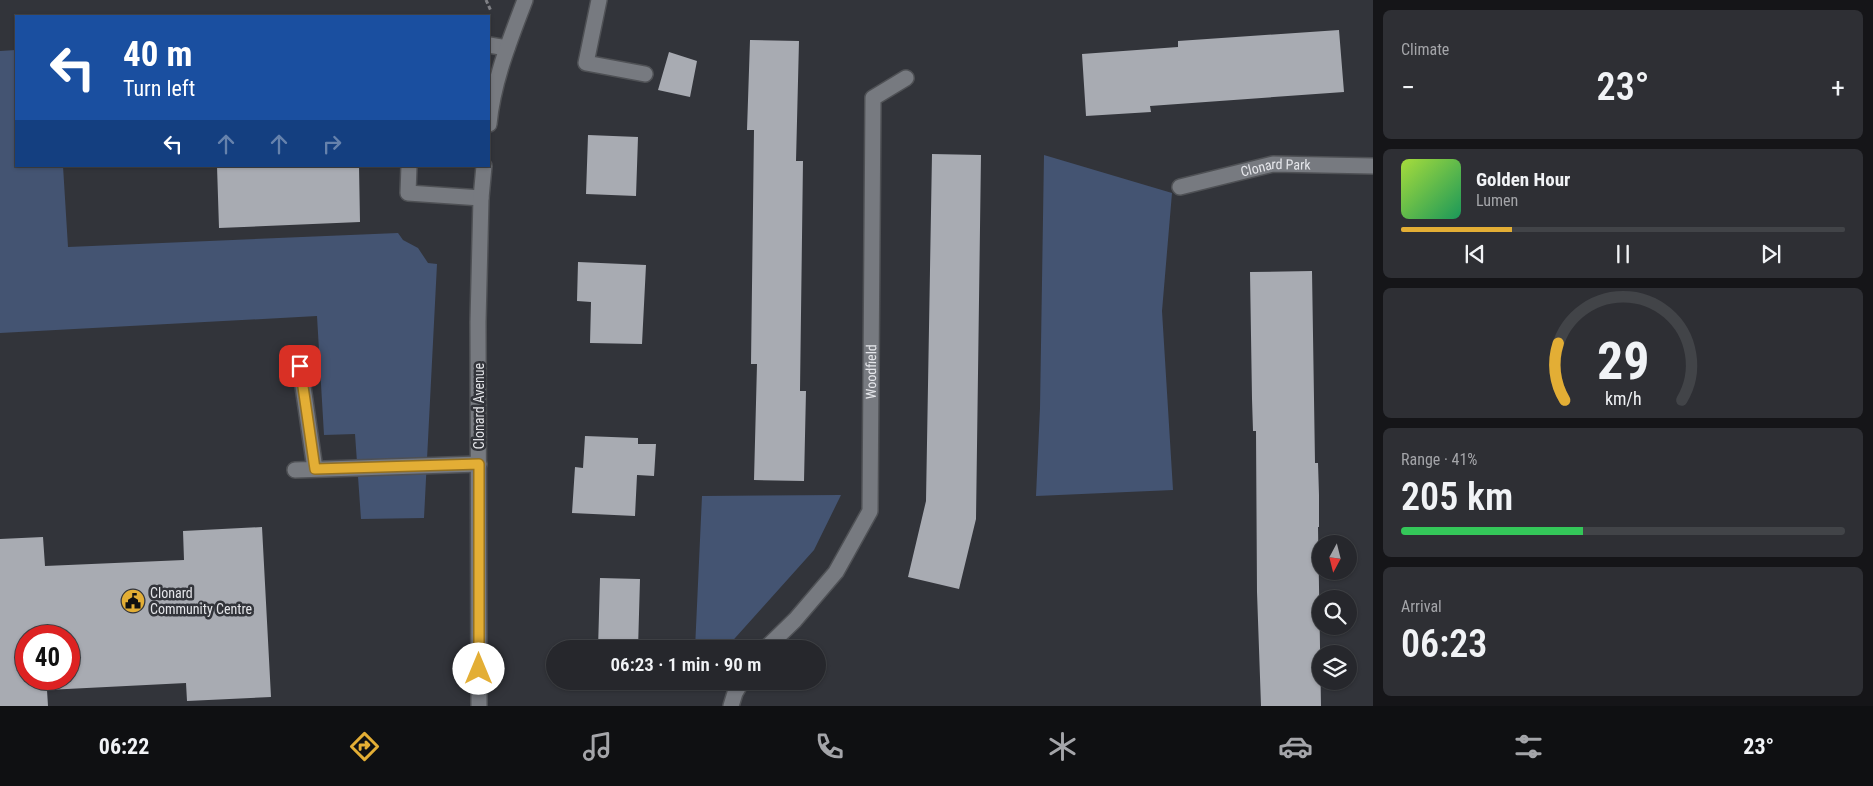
<!DOCTYPE html>
<meta charset="utf-8">
<style>
body{margin:0;font-family:"Roboto Condensed",sans-serif;background:#2e2f34;color:#f1f3f6;height:100vh;display:flex;flex-direction:column;font-size:19px;white-space:nowrap}
*{box-sizing:border-box;margin:0}
p{font-size:16px;color:#a4a5a9}
.icon{flex:none;width:28px;height:28px;fill:none;stroke:currentColor;stroke-width:2;stroke-linecap:round;stroke-linejoin:round}
.map{position:relative;flex:1;overflow:hidden}
.panel{display:flex;flex-direction:column;gap:10px;padding:10px;background:#151518;width:500px}
.panel>*{flex:none}
.hud{position:absolute;left:15px;top:15px;width:475px;height:152px;border-radius:0px;box-shadow:0 1px 4px #0004,0 0 0 1px #424448;background:#1a4fa0;color:#fff;overflow:hidden}
.needle{width:32px;rotate:187deg}
.fabs{position:absolute;left:1312px;top:535px;display:grid;gap:10px}
.fabs a{display:grid;place-items:center;width:45px;height:45px;border-radius:50%;background:#26272c;box-shadow:0 1px 4px #0004,0 0 0 1px #424448;font-size:25px}
.speed{position:absolute;left:15px;top:625px;display:flex;gap:10px;font-size:25px;font-weight:700;text-align:center}
.speed>*{display:grid;place-content:center;width:65px;height:65px;border-radius:50%;background:#26272c;box-shadow:0 1px 4px #0004,0 0 0 1px #424448;line-height:1}
.speed .limit{border:8px solid #d22;background:#fff;color:#111}
.pin{position:absolute;display:grid;place-items:center;width:42px;height:42px;color:#fff;margin:-21px;border-radius:10px;box-shadow:0 2px 8px #0006}
.me{position:absolute;width:55px;margin:-28px;rotate:0deg;stroke-linejoin:round;filter:drop-shadow(0 0 4px #0008)}
.turn{display:flex;align-items:center;gap:18px;height:105px;padding:0 25px;font-size:22px}
.turn .icon{width:65px;height:65px;stroke-width:2.5}
.turn b{display:block;font-size:35px;line-height:42px}
.lanes{display:flex;align-items:center;height:48px;padding:0 25px;background:#0003;justify-content:center;gap:25px;direction:ltr}
.lanes .off{opacity:.35}
.big{font-size:38px;font-weight:600;line-height:1.1}
.panel .card{flex:1;display:flex;flex-direction:column;justify-content:center;gap:8px;min-width:0;padding:0 18px;border-radius:8px;background:#2e2f34}
.panel .dial{align-items:center;gap:0}
.dial svg{height:130px;overflow:visible;fill:none;stroke:#424448;stroke-width:7;stroke-linecap:round;text-anchor:middle}
.dial text{fill:#f1f3f6;stroke:none}
.song{display:flex;align-items:center;gap:15px}
.cover{width:60px;height:60px;border-radius:8px;background:linear-gradient(135deg,hsl(80 70% 55%),hsl(150 70% 35%))}
.played{height:5px;border-radius:2px;background:linear-gradient(90deg,#e3ae35 25%,#424448 25%)}
.keys{display:flex;justify-content:space-around;direction:ltr}
.heat{display:flex;justify-content:space-between;align-items:center;font-size:28px;direction:ltr}
.charge{height:8px;border-radius:4px;background:linear-gradient(90deg,#34c759 41%,#424448 0)}
.trip{position:absolute;left:546px;top:640px;width:280px;height:50px;border-radius:25px;background:#26272c;box-shadow:0 1px 4px #0004,0 0 0 1px #424448;font-weight:600;line-height:50px;text-align:center}
.dock{display:flex;height:80px;justify-content:space-around;align-items:center;background:#0f1012;color:#a4a5a9}
.dock .icon{width:35px;height:35px}
.dock .on{color:#e3ae35}
.dock b{font-size:22px;color:#f1f3f6}
main{display:flex;flex:1;min-height:0}
.map>svg:first-child{display:block}
.grass{fill:#445472}
.building{fill:#a8abb2;fill-rule:evenodd}
.lines{fill:none;stroke-linecap:round;stroke-linejoin:round}
.lane-casing{stroke:#4f5155;stroke-width:18}
.street-casing{stroke:#4f5155;stroke-width:18}
.secondary-casing{stroke:#4f5155;stroke-width:18}
.path{stroke:#7f8085;stroke-width:3;stroke-dasharray:4 2.5;stroke-linecap:butt}
.lane{stroke:#777a80;stroke-width:15}
.street{stroke:#777a80;stroke-width:15}
.secondary{stroke:#777a80;stroke-width:15}
.route-casing{stroke:#947122;stroke-width:12}
.route{stroke:#e3ae35;stroke-width:9}
.labels{text-anchor:middle;stroke-width:5;stroke-linejoin:round;paint-order:stroke}
.street-label{font-size:14px;fill:#e5e6ea;stroke:#32343a}
.poi-label{font-size:14px;fill:#e5e6ea;stroke:#32343a;text-anchor:start}
</style>
<main>
<div class="map">
<svg width="1373" height="706" viewBox="0 0 1373 706">
<rect width="100%" height="100%" fill="#32343a"/>
<path class="grass" d="M 16,50 L 16,166 L 63,166 L 68,247 L 398,233 L 403,240 L 418,248 L 428,263 L 437,264 L 424,518 L 361,519 L 355,434 L 324,435 L 317,316 L 0,333 L 0,51 Z
M 1044,155 L 1172,193 L 1162,311 L 1173,490 L 1036,496 L 1040,408 Z
M 841,495 L 814,550 L 727,647 L 695,649 L 702,496 Z"/>
<path class="building" d="M 1339,30 L 1344,92 L 1150,106 L 1151,112 L 1086,116 L 1082,54 L 1178,47 L 1178,41 Z
M 750,40 L 799,41 L 796,161 L 803,161 L 800,391 L 806,391 L 804,481 L 754,480 L 757,364 L 751,364 L 754,130 L 747,130 Z
M 669,52 L 697,61 L 690,97 L 658,90 Z
M 588,135 L 638,137 L 636,196 L 586,194 Z
M 932,154 L 981,155 L 976,519 L 959,589 L 908,577 L 926,501 Z
M 217,166 L 359,166 L 360,222 L 219,228 Z
M 578,262 L 646,265 L 642,344 L 590,343 L 591,302 L 577,301 Z
M 1312,271 L 1315,463 L 1318,463 L 1319,495 L 1319,527 L 1318,527 L 1321,706 L 1261,706 L 1257,592 L 1256,431 L 1253,431 L 1252,399 L 1250,272 Z
M 585,436 L 638,438 L 638,444 L 656,444 L 654,476 L 637,475 L 635,516 L 572,513 L 575,467 L 583,468 Z
M 262,527 L 271,697 L 187,701 L 186,683 L 47,690 L 48,706 L 0,706 L 0,539 L 43,537 L 45,566 L 184,560 L 183,531 ZM 26,636 L 69,636 L 69,679 L 26,679 Z
M 600,578 L 640,579 L 638,649 L 598,649 Z"/>
<g class="lines">
<g class="lane-casing">
<path id="lane" d="M 599,0 L 586,63 L 645,74
M 489,45 L 507,48
M 409,166 L 408,193 L 481,198
M 300,366 L 315,469
M 295,470 L 479,464"/>
</g>
<g class="street-casing">
<g id="street">
<path id="s1" d="M 1180,187 L 1273,164 L 1373,166"/>
<path id="s2" d="M 765,649 L 795,620 L 836,572 L 870,511 L 873,98 L 906,78"/>
<path d="M 731,706 L 735,693 L 742,681"/>
</g>
</g>
<g class="secondary-casing">
<path id="secondary" d="M 489,124 C 493,81 510,40 525,0
M 479,706 L 478,322 L 481,198 L 484,166"/>
</g>
<path class="path" d="M 486,0 L 491,11"/>
<use href="#lane" class="lane"/>
<use href="#street" class="street"/>
<use href="#secondary" class="secondary"/>
</g>
<g class="lines">
<g class="route-casing">
<path id="route" d="M 300,366 L 315,469 L 479,464 L 479,669"/>
</g>
<use href="#route" class="route"/>
</g>
<defs>
<g id="civic-disc" transform="scale(1.25)"><circle r="9.5" fill="#e3ae35" stroke="#32343a"/><path d="M-.6-6.5H3V-4.5H.6V-3L4-1V1h2V6H-6V1h2V-1L-.6-3ZM-1.2 2.5V6h2.4V2.5Z" fill="#111"/></g>
</defs>
<g fill-rule="evenodd">
<use href="#civic-disc" x="133" y="601"/>
</g>
<g class="labels">
<g class="street-label">
<text dy="5" stroke="none"><textPath href="#s1" startOffset="98">Clonard Park</textPath></text>
<text dy="5" stroke="none"><textPath href="#s2" startOffset="314">Woodfield</textPath></text>
<text transform="translate(479 406) rotate(-90)" y="5">Clonard Avenue</text>
</g>
<g class="poi-label">
<text x="150" y="598">Clonard<tspan x="150" dy="16">Community Centre</tspan></text>
</g>
</g>
</svg>
<div class="fabs">
<a><svg class="needle" viewBox="-14 -14 28 28"><path d="M0-13l5 13h-10z" fill="#e53935"/><path d="M0 13l5-13h-10z" fill="#a4a5a9"/></svg></a>
<a><svg class="icon" aria-label="search" viewBox="0 0 24 24"><circle cx="10" cy="10" r="6"/><path d="M15 15l6 6"/></svg></a>
<a><svg class="icon" aria-label="layers" viewBox="0 0 24 24"><path d="M12 4l9 5-9 5-9-5zM3 14l9 5 9-5"/></svg></a>
</div>
<div class="speed"><div class="limit">40</div></div>
<div class="pin" style="left:300px;top:366px;background:#d93025"><svg class="icon" aria-label="arrive" viewBox="0 0 24 24"><path d="M6 21V4h12l-3 4 3 4H6"/></svg></div>
<svg class="me" style="left:479px;top:669px" viewBox="-20 -20 40 40"><circle r="19" fill="#fff"/><path d="M0-13L10 11 0 6-10 11z" fill="#e3ae35"/></svg>
<div class="trip">06:23 · 1 min · 90 m</div>
<div class="hud">
<div class="turn"><svg class="icon" aria-label="left" viewBox="0 0 24 24"><path d="M17 20v-9H6M10 6l-5 5 5 5"/></svg><div><b>40 m</b>Turn left</div></div>
<div class="lanes"><svg class="icon" aria-label="left" viewBox="0 0 24 24"><path d="M17 20v-9H6M10 6l-5 5 5 5"/></svg><svg class="icon off" aria-label="ahead" viewBox="0 0 24 24"><path d="M12 20V5M6 11l6-6 6 6"/></svg><svg class="icon off" aria-label="ahead" viewBox="0 0 24 24"><path d="M12 20V5M6 11l6-6 6 6"/></svg><svg class="icon off" aria-label="right" viewBox="0 0 24 24"><path d="M7 20v-9h11M14 6l5 5-5 5"/></svg></div>
</div>
</div>
<section class="panel">
<div class="card"><p>Climate</p>
<div class="heat"><a>−</a><b class="big">23°</b><a>+</a></div>
</div>
<div class="card">
<div class="song"><i class="cover"></i><div><b>Golden Hour</b><p>Lumen</p></div></div>
<div class="played"></div>
<div class="keys"><svg class="icon" aria-label="previous" viewBox="0 0 24 24"><path d="M18 5L8 12l10 7zM5 5v14"/></svg><svg class="icon" aria-label="pause" viewBox="0 0 24 24"><path d="M8 5v14M16 5v14"/></svg><svg class="icon" aria-label="next" viewBox="0 0 24 24"><path d="M6 5l10 7-10 7zM19 5v14"/></svg></div>
</div>
<div class="card dial"><svg viewBox="0 0 100 80">
<path d="M14 69A42 42 0 1 1 86 69"/>
<path d="M14 69A42 42 0 0 1 10 34" stroke="#e3ae35"/>
<text x="50" y="56" font-size="32" font-weight="700">29</text>
<text x="50" y="72" font-size="11">km/h</text>
</svg></div>
<div class="card"><p>Range · 41%</p><b class="big">205 km</b><div class="charge"></div></div>
<div class="card"><p>Arrival</p><b class="big">06:23</b></div>
</section>
</main>
<nav class="dock">
<b>06:22</b>
<svg class="icon on" aria-label="directions" viewBox="0 0 24 24"><path d="M12 3l9 9-9 9-9-9zM9 14v-3h6M13 9l2 2-2 2"/></svg>
<svg class="icon" aria-label="music" viewBox="0 0 24 24"><path d="M9 18V5l10-2v13"/><circle cx="6" cy="18" r="3"/><circle cx="16" cy="16" r="3"/></svg>
<svg class="icon" aria-label="phone" viewBox="0 0 24 24"><path d="M5 4h4l2 5-3 2q2 4 5 5l2-3 5 2v4C11 20 4 13 5 4z"/></svg>
<svg class="icon" aria-label="climate" viewBox="0 0 24 24"><path d="M12 3v18M4 7l16 10M4 17L20 7"/></svg>
<svg class="icon" aria-label="car" viewBox="0 0 24 24"><path d="M5 17H2v-5l4-1 3-4h7l3 4 3 1v5h-3M9 17h6M6 11h13"/><circle cx="7" cy="17" r="2"/><circle cx="17" cy="17" r="2"/></svg>
<svg class="icon" aria-label="filters" viewBox="0 0 24 24"><path d="M4 7h16M4 17h16"/><circle cx="9" cy="7" r="2"/><circle cx="15" cy="17" r="2"/></svg>
<b>23°</b>
</nav>
